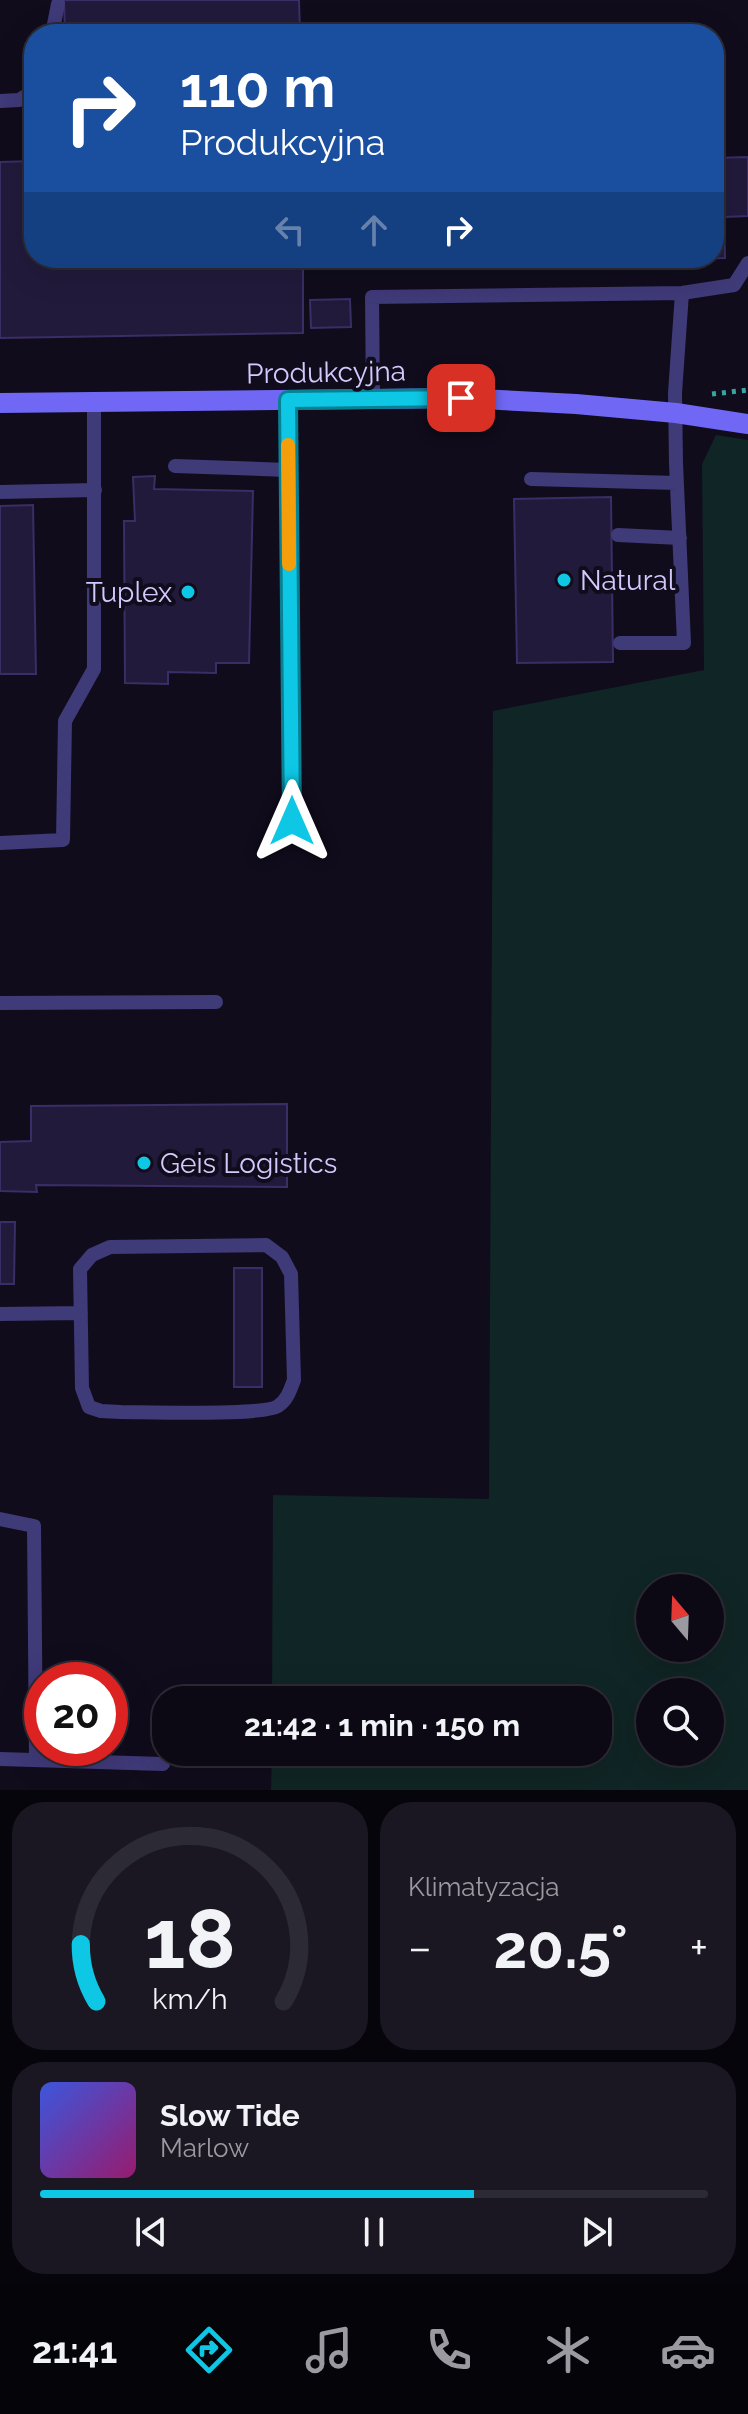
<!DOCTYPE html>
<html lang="pl">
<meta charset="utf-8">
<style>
body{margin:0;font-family:Raleway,sans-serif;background:#1a1722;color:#f1f3f6;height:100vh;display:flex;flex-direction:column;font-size:30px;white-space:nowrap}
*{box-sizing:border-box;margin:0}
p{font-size:26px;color:#9a9aa0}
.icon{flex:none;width:44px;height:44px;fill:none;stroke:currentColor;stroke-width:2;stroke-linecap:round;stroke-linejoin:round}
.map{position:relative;height:1790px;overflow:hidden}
.panel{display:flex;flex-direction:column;gap:12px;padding:12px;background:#07050c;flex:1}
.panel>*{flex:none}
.hud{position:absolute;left:24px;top:24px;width:700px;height:244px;border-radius:32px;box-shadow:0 8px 32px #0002,0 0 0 2px #2c2a34;background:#1a4fa0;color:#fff;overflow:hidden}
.needle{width:52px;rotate:341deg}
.controls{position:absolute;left:636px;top:1574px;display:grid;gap:16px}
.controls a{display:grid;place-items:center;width:88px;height:88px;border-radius:50%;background:#0c0915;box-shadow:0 8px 32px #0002,0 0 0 2px #2c2a34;font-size:40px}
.speed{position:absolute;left:24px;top:1662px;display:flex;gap:16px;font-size:40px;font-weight:700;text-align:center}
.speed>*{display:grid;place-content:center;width:104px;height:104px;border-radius:50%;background:#0c0915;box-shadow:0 8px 32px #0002,0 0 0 2px #2c2a34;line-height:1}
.speed .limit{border:12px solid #d22;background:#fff;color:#111}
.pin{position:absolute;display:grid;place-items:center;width:68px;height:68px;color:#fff;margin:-34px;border-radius:16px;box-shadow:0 4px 12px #0006}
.me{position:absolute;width:88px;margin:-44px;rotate:0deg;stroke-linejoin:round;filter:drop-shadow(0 0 6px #0008)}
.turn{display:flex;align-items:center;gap:28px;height:168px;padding:0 24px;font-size:36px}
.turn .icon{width:104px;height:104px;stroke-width:2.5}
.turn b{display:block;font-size:56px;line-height:68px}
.lanes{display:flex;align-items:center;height:76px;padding:0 24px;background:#0003;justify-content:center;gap:40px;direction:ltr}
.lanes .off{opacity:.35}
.big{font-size:60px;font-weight:700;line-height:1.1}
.panel .card{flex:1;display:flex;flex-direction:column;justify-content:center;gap:12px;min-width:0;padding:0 28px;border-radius:32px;background:#1a1722}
.panel .dial{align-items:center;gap:0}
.dial svg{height:208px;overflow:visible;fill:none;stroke:#2c2a34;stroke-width:7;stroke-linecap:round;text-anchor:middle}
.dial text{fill:#f1f3f6;stroke:none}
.song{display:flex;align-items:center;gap:24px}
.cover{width:96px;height:96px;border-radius:12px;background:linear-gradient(135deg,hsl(230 70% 55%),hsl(320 70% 35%))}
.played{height:8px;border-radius:4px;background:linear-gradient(90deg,#0ec7e4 65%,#2c2a34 65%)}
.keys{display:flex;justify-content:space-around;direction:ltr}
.heat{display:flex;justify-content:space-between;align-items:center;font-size:44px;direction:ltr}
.panel .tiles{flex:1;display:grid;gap:12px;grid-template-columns:1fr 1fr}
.card:last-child{grid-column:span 2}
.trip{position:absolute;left:152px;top:1686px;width:460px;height:80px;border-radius:32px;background:#0c0915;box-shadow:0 8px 32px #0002,0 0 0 2px #2c2a34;font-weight:700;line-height:80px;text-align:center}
.menu{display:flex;height:128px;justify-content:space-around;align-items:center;background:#050408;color:#9a9aa0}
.menu .icon{width:56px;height:56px}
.menu .on{color:#0ec7e4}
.menu b{font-size:36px;color:#f1f3f6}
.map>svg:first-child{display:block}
.green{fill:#102525;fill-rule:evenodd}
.building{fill:#221a3b;stroke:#3b2d66;stroke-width:2}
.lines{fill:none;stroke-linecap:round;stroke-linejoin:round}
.path{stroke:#34a6a3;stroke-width:5;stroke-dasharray:4 6;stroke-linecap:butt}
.lane{stroke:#3f3a78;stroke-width:14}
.secondary{stroke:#7068f5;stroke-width:20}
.route-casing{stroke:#098194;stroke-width:20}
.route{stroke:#0ec7e4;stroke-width:14}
.slow{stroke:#f59e0b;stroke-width:14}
.poi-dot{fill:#0ec7e4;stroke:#100c1c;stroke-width:3}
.labels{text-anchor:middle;stroke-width:8;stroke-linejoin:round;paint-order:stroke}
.street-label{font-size:28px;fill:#d2cafc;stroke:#100c1c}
.poi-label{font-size:28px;fill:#d2cafc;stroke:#100c1c;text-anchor:start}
</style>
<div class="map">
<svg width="748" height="1790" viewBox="0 0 748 1790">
<rect width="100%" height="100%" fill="#100c1c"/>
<path class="green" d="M 716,435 L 748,440 L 748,1790 L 271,1790 L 272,1752 L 598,1752 L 598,1700 L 272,1700 L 273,1495 L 489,1499 L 493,711 L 704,670 L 702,464 ZM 650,1588 L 710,1588 L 710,1648 L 650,1648 ZM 650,1692 L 710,1692 L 710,1752 L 650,1752 Z"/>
<path class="building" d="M 64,0 L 299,0 L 300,34 L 65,34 Z
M 748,157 L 748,216 L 724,217 L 725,258 L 681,259 L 714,258 L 714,158 Z
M 34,161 L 34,258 L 303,258 L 303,333 L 0,338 L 0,162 Z
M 346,258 L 681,258 L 681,259 L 346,267 Z
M 350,299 L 351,327 L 311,328 L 310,300 Z
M 155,476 L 154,489 L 253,491 L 249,663 L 216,663 L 216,673 L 168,672 L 168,684 L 125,683 L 124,521 L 135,521 L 133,477 Z
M 611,497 L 613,662 L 517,663 L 514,499 Z
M 33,505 L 36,674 L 0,674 L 0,506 Z
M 287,1104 L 287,1187 L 36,1185 L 37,1192 L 0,1191 L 0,1142 L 31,1141 L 31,1106 Z
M 0,1222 L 15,1222 L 14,1284 L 0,1284 Z
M 234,1268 L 262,1268 L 262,1387 L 234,1387 Z
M 308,1692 L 334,1692 L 334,1700 L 308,1700 Z"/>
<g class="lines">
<path class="path" d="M 712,394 L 748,390"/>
<path class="lane" d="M 52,34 L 58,4
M 0,101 L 19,100 L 34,91
M 373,399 L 372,297 L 682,293 L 734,285 L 748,263
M 288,400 L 292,821
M 175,466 L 288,470
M 531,479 L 677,483
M 0,492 L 95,490
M 618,535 L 680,538
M 620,643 L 684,643 L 676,463 L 675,393 L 682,293
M 0,843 L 63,840 L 65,721 L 94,669 L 94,401
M 0,1003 L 216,1002
M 266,1245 L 282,1257 L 291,1274 L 294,1380 C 290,1391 287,1400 278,1406 C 263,1416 146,1412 121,1412 L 101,1411 L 89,1407 L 82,1388 L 80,1269 L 92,1255 L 110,1247 Z
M 0,1314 L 81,1313
M 0,1519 L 34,1526 L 36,1759
M 0,1759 L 163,1764"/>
<path class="secondary" d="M 0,403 L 461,398 L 576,404 L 676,413 L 748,424"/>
</g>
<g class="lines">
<g class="route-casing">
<path id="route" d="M 292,821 L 288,400 L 461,398"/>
</g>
<use href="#route" class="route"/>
<path class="slow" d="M 288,445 L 289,564"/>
</g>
<g class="poi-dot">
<circle cx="564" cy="580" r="8"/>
<circle cx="188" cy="592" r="8"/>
<circle cx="144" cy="1163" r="8"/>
</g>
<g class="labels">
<g class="street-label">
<text transform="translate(326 372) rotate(-1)" y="10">Produkcyjna</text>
</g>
<g class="poi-label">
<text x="580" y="590">Natural</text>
<text x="172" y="602" text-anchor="end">Tuplex</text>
<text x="160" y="1173">Geis Logistics</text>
</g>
</g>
</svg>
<div class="controls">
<a><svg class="needle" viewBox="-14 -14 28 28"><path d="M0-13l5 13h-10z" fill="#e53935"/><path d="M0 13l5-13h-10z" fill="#9a9aa0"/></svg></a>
<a><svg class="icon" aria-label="search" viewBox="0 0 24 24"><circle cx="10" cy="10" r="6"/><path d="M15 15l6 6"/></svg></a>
</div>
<div class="speed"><div class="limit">20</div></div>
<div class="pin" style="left:461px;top:398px;background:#d93025"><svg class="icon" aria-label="arrive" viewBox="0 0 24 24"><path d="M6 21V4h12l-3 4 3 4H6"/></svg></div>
<svg class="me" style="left:292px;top:821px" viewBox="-20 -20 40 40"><path d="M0-17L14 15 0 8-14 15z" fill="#0ec7e4" stroke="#fff" stroke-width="4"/></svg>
<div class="trip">21:42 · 1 min · 150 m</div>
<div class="hud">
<div class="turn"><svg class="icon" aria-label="right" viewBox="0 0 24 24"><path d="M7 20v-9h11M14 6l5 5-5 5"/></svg><div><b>110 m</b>Produkcyjna</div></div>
<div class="lanes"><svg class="icon off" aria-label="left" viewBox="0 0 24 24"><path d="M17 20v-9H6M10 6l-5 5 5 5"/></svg><svg class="icon off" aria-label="ahead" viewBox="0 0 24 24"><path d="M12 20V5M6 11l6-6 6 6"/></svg><svg class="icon" aria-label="right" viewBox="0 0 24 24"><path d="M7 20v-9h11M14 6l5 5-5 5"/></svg></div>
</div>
</div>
<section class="panel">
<div class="tiles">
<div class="card dial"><svg viewBox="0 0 100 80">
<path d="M14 69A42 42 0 1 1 86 69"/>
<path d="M14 69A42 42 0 0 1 8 47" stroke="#0ec7e4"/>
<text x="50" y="56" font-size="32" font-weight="700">18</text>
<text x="50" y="72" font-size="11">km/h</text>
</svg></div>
<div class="card"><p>Klimatyzacja</p>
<div class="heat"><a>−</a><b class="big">20.5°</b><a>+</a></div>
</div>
<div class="card">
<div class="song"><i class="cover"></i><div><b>Slow Tide</b><p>Marlow</p></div></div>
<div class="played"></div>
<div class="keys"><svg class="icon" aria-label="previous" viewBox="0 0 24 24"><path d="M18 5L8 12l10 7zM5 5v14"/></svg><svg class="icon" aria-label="pause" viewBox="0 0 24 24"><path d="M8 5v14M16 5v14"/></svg><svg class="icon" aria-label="next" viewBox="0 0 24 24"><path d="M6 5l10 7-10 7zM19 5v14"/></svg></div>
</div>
</div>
</section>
<nav class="menu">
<b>21:41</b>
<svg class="icon on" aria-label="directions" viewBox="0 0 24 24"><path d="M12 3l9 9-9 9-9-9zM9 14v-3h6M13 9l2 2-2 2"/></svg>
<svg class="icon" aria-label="music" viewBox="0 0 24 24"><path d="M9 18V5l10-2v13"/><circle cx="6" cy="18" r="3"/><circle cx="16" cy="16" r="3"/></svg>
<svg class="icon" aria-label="phone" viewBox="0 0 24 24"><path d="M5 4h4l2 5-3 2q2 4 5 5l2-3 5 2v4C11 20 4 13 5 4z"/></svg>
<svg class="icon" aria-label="climate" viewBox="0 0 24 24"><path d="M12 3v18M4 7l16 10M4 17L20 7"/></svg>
<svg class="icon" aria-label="car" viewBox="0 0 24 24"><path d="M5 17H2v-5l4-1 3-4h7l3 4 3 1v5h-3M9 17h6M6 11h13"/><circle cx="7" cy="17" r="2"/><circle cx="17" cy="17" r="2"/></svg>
</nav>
